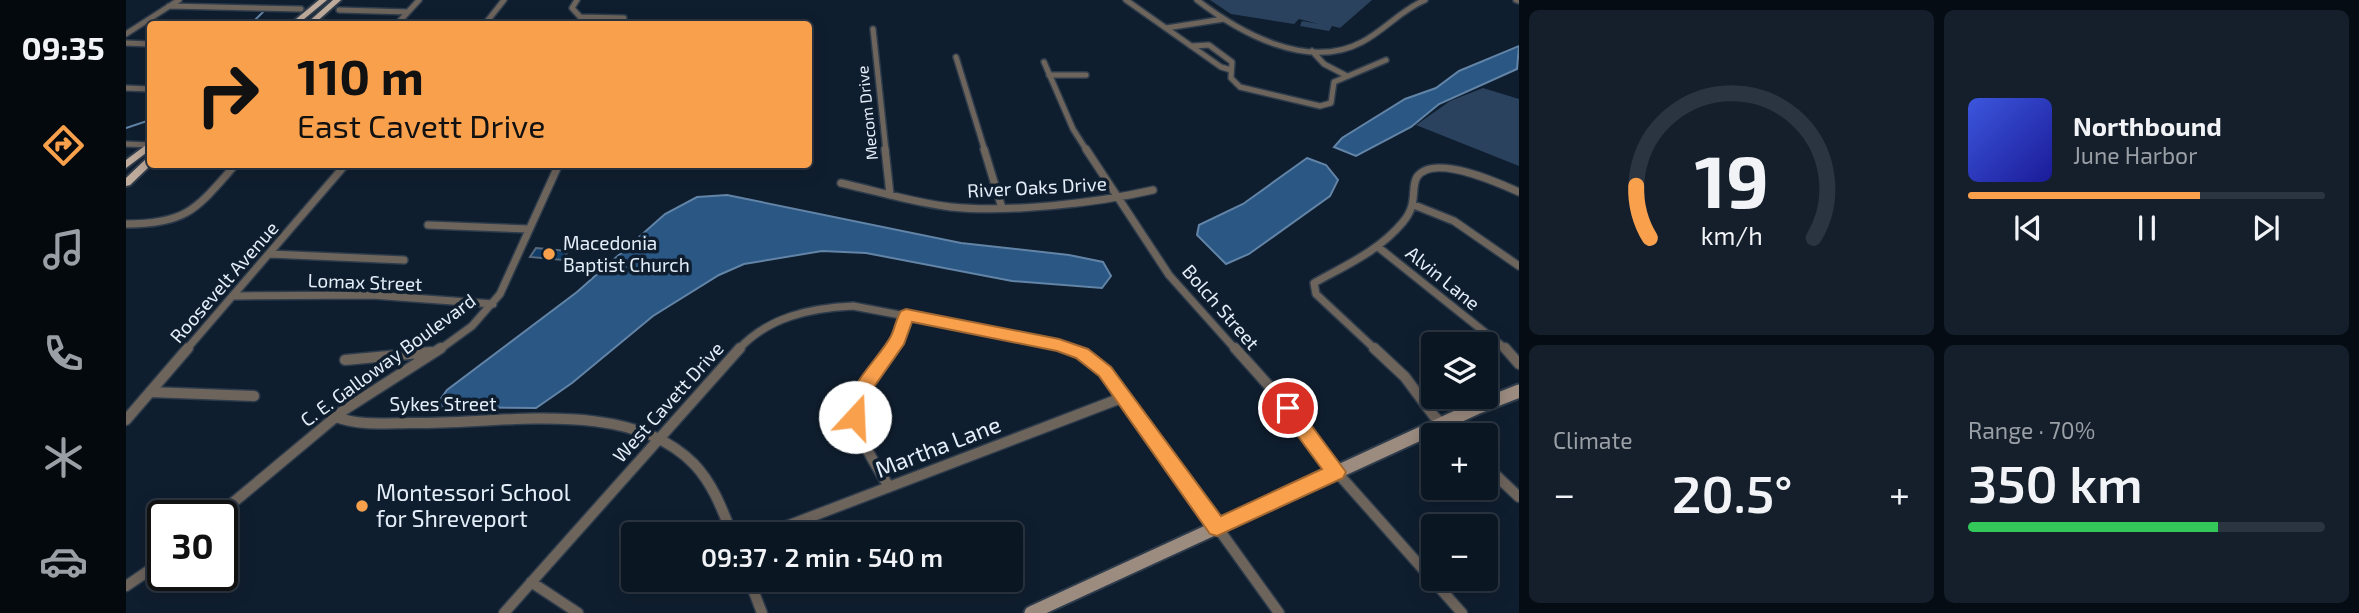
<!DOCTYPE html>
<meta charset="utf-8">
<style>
body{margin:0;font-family:"Exo 2",sans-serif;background:#141f2b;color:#f1f3f6;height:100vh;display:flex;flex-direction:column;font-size:26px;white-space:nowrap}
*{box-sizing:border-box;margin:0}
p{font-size:23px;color:#9a9fa6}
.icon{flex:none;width:38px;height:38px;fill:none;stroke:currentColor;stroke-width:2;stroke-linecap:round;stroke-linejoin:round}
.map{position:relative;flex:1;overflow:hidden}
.sheet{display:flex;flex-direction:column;gap:10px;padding:10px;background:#060c13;width:840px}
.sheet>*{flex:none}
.banner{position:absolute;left:21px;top:21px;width:665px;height:147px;border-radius:7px;box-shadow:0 4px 18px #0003,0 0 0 2px #2b3541;background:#f9a04d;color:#111;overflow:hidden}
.buttons{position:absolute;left:1295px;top:332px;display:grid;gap:14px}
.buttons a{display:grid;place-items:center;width:77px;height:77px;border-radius:7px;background:#0b1623;box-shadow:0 4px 18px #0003,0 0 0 2px #2b3541;font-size:35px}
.speed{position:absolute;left:21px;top:500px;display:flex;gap:14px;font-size:35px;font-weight:700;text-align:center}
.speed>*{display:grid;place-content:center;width:91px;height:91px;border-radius:50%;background:#0b1623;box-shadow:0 4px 18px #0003,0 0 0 2px #2b3541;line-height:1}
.speed .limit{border:4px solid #111;border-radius:10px;background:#fff;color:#111}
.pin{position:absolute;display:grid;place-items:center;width:60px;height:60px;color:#fff;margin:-30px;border:4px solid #fff;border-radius:50%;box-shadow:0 2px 7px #0007}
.me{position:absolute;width:77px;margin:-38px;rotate:20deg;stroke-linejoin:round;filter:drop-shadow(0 0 5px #0008)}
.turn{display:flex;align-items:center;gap:24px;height:147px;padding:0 35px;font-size:32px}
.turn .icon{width:91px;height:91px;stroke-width:2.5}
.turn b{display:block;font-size:49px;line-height:60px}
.big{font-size:52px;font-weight:600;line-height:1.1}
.sheet .tile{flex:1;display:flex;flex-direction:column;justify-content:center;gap:10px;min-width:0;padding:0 24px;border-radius:10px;background:#141f2b}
.sheet .dial{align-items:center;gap:0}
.dial svg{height:182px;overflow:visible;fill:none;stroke:#2b3541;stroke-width:7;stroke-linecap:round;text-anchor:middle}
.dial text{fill:#f1f3f6;stroke:none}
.song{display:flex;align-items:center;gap:21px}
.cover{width:84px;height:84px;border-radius:10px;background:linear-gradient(135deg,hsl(230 70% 55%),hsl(240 70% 35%))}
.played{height:7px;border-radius:4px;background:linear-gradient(90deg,#f9a04d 65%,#2b3541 65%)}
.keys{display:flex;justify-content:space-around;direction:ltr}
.heat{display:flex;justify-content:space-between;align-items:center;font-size:38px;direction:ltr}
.charge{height:10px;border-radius:5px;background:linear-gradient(90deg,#34c759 70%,#2b3541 0)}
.sheet .tiles{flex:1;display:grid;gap:10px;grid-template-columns:repeat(2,1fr)}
.trip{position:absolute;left:495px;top:522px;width:402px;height:70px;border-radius:7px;background:#0b1623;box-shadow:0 4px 18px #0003,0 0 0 2px #2b3541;font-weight:600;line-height:70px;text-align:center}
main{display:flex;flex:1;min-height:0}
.dock{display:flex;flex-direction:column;width:126px;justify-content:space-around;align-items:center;background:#04090e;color:#9a9fa6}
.dock .icon{width:49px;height:49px}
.dock .selected{color:#f9a04d}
.dock b{font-size:32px;color:#f1f3f6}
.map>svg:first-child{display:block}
.green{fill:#2a425d}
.water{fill:#2b5784;stroke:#6284a7;stroke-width:2}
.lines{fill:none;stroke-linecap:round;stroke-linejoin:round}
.stream{stroke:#6284a7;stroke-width:2}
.building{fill:#113e69;stroke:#586a7e;stroke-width:2}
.street-far2-casing{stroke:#2d3b4b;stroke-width:8}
.street-far1-casing{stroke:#2d3b4b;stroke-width:10}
.street-casing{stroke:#2d3b4b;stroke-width:13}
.secondary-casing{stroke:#2d3b4b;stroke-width:17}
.primary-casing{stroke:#2d3b4b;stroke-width:4}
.street-far2{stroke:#6d645c;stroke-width:5}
.street-far1{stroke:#6d645c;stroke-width:7}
.street{stroke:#6d645c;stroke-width:10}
.secondary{stroke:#9c8c80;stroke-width:13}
.primary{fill:#bfab9b;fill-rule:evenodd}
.route{fill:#f9a04d;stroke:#a26832;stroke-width:2}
.poi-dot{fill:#f9a04d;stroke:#0f1e2f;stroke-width:2.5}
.labels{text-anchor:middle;stroke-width:7;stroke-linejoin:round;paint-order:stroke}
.far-street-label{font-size:16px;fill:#e4eef9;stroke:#0f1e2f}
.street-label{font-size:19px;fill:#e4eef9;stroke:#0f1e2f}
.poi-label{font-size:19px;fill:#e4eef9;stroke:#0f1e2f;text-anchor:start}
.near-street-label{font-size:23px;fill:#e4eef9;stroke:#0f1e2f}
.near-poi-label{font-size:23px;fill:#e4eef9;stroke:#0f1e2f;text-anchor:start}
</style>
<main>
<nav class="dock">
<b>09:35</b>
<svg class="icon selected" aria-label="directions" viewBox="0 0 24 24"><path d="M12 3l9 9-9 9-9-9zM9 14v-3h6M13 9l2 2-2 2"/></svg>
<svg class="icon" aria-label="music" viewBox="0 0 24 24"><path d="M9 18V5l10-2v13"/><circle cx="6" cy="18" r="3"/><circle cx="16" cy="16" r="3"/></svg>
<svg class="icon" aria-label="phone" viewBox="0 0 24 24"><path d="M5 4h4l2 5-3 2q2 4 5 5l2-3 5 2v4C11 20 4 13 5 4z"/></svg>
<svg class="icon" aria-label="climate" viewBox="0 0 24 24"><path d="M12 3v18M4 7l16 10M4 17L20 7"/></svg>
<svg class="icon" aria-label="car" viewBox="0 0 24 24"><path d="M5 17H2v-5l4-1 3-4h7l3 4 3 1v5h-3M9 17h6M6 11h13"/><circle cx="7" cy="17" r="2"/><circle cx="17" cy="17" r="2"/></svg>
</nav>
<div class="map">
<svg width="1393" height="613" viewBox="0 0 1393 613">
<rect width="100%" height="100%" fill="#0f1e2f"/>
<path class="green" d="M 1084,0 L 1246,0 L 1214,28 L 1206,26 L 1203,31 L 1174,26 L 1176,21 L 1193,24 L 1173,19 L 1168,24 L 1105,14 Z
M 1357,88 L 1393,99 L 1393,166 L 1290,125 L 1324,101 Z"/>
<path class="water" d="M 1393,46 L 1391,69 L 1313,104 L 1285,127 L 1230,156 L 1208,147 L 1216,138 L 1279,99 L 1310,88 L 1333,71 Z
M 1181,158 L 1200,165 L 1212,180 L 1204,196 L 1123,254 L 1100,264 L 1071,235 L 1073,225 L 1117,204 Z
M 601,195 L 835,243 L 943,255 L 977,262 L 985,276 L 976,288 L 886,281 L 740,253 L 696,251 L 618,264 L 593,275 L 527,316 L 446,383 L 410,408 L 309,407 L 321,390 L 451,292 L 539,214 L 571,197 Z"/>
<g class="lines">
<path class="stream" d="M 130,24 L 126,23 L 137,12 L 134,10
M 0,128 L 24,120"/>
</g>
<path class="building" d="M 410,248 L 442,251 L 437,260 L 404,257 Z"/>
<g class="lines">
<g class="street-far2-casing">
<path id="street-far2" d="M 451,0 L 446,8 L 456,19 L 454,24
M 1000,0 L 1095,67 L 1105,70
M 1071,0 C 1114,33 1182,71 1236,42 C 1259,30 1275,10 1299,0
M 1390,0 L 1393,1
M 43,6 L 175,9
M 213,10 L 282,12
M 455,17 L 498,18
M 271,24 L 293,0
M 359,24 L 378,0
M 1040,28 L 1098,19
M 747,29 L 760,151
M 0,34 L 53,0
M 0,43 L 24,44
M 1065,46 L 1083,45 L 1106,62 L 1105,78 L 1114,87 L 1194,106 L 1205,103 L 1208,82 L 1260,60
M 1186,51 L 1198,64 L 1221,76
M 830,57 L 859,151
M 918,62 L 947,129 L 961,151
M 923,75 L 960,75
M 0,88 L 24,89
M 0,144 L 24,145"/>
</g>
<g class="street-far1-casing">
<path id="street-far1" d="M 759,149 L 764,194
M 858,149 L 876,208
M 960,149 L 1043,275 L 1110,350
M 715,183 C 751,191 788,203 825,207 C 882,213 971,203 1027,190
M 1288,205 L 1328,221 L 1393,266
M 0,224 C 62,224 71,208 110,164
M 302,225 L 403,229
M 1252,247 L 1381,350
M 144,254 L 278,260
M 109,296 L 246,295 L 367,304
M 60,350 L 220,164
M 313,350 L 346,326 L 374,294 L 433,164
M 612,350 C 642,317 684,308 727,306 L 933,345 L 945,350
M 765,350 L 772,340 L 780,315
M 1250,350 L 1190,294 L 1188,283 C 1220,265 1253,251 1277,222 C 1293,203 1284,188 1291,177 C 1307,153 1373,183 1393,192"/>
</g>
<g class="street-casing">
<path id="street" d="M 941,348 L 956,354 L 979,371 L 1153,613
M 1109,348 L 1162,407 L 1192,451 L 1336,613
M 1248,348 L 1279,377 L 1308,416 L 1328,436
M 1379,348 L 1393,364
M 219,360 L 305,352
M 24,392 L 128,396
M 210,417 C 234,426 260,423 284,423 C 370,425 502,396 568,464 C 587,484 596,509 606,534
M 0,420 L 62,348
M 1360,466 L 1393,497
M 763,487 C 749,462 719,424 734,394 C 742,378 756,363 766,348
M 91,516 L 218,410 L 315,348
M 640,534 L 998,397
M 623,579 L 636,613
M 405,582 L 452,613
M 0,586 L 37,561
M 378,613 L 614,348"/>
</g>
<g class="secondary-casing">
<path id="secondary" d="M 905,613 L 1350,408 L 1393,391"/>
</g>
<g class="primary-casing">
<path id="primary" d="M 193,0 L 201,0 L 172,24 L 164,24 Z
M 207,0 L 215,0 L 188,24 L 180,24 Z
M 24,142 L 24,150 L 0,168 L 0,160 Z
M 24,158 L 26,164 L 4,185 L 0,186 L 0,178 L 20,159 Z"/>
</g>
<use href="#street-far2" class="street-far2"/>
<use href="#street-far1" class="street-far1"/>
<use href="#street" class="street"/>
<use href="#secondary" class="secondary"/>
<use href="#primary" class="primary"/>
</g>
<path class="route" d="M 780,309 L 933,339 L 962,349 L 985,367 L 1095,516 L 1196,469 L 1155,413 L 1153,408 L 1155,402 L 1162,400 L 1168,402 L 1220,472 L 1217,478 L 1091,536 L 1084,534 L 973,376 L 950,358 L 931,351 L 786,322 L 778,344 L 741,397 L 735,422 L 729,425 L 722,422 C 709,397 754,358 765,336 C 769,328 770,319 775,311 Z"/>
<g class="poi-dot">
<circle cx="423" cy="254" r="7"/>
<circle cx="236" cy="506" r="7"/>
</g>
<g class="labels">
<g class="far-street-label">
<text transform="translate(741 113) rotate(-96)" y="6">Mecom Drive</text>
</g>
<g class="street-label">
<text transform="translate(911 187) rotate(-3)" y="7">River Oaks Drive</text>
<text transform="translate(1317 278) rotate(39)" y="7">Alvin Lane</text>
<text transform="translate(98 282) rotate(-49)" y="7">Roosevelt Avenue</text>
<text transform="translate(239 282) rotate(2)" y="7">Lomax Street</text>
<text transform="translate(1095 307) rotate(49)" y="7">Bolch Street</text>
<text transform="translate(262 360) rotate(-36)" y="7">C. E. Galloway Boulevard</text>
<text transform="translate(542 402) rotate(-48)" y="7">West Cavett Drive</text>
<text x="317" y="411">Sykes Street</text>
</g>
<g class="poi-label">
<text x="437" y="250">Macedonia<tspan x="437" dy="22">Baptist Church</tspan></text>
</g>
<g class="near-street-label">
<text transform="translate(812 447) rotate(-21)" y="8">Martha Lane</text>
</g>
<g class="near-poi-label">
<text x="250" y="501">Montessori School<tspan x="250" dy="26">for Shreveport</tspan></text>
</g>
</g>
</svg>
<div class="buttons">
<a><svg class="icon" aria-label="layers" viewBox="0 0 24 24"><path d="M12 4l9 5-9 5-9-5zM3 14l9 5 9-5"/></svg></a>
<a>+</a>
<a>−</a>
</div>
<div class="speed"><div class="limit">30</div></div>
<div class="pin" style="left:1162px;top:408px;background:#d93025"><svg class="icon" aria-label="arrive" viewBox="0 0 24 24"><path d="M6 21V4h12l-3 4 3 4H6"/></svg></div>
<svg class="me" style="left:729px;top:417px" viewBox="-20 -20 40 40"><circle r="19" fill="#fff"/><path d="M0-13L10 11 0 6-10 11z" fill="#f9a04d"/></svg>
<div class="trip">09:37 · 2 min · 540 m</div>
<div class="banner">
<div class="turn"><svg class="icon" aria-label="right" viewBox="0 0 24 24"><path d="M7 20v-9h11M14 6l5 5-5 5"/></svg><div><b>110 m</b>East Cavett Drive</div></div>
</div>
</div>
<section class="sheet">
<div class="tiles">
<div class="tile dial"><svg viewBox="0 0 100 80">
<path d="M14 69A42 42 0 1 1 86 69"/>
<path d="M14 69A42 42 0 0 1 8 46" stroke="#f9a04d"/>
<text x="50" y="56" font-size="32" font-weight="700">19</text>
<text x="50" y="72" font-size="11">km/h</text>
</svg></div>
<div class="tile">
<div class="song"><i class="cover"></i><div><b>Northbound</b><p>June Harbor</p></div></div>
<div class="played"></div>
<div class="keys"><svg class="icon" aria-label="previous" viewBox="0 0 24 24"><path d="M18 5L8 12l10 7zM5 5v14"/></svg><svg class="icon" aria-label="pause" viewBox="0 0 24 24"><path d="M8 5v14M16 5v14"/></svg><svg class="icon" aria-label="next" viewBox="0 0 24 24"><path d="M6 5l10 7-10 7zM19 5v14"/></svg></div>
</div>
<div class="tile"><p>Climate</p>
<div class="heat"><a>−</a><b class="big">20.5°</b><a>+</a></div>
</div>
<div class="tile"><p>Range · 70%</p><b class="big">350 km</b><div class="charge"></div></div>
</div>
</section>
</main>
